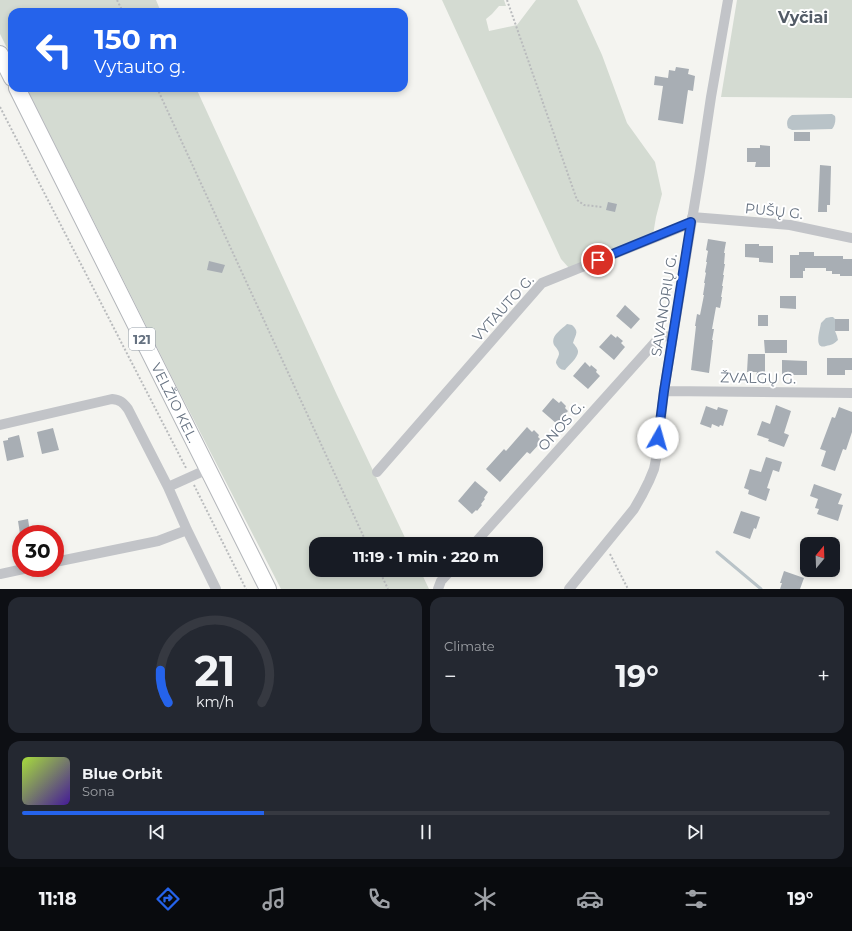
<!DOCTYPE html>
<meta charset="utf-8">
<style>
body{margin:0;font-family:Montserrat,sans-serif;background:#242831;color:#f1f3f6;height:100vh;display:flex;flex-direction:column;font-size:15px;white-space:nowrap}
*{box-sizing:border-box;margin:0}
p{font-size:13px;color:#9ea1a6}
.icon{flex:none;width:22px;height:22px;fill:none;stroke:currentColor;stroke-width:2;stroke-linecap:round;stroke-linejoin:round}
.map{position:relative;height:589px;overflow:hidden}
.details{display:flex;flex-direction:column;gap:8px;padding:8px;background:#0d0f14;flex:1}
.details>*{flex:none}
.top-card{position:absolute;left:8px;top:8px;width:400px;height:84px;border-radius:12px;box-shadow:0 2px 6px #0003;background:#2563eb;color:#fff;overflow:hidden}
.needle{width:26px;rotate:19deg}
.controls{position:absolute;left:800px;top:537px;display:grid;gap:8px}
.controls a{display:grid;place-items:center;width:40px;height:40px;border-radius:8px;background:#171b24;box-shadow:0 2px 6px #0003;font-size:20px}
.speed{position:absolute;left:12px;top:525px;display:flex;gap:8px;font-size:20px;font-weight:700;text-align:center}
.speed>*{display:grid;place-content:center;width:52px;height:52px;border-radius:50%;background:#171b24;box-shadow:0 2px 6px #0003;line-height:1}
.speed .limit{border:6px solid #d22;background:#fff;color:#111}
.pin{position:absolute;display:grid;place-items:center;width:34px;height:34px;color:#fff;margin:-17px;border:2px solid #fff;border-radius:50%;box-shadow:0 1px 4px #0007}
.me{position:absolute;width:44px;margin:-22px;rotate:7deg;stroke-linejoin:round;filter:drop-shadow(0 0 3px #0008)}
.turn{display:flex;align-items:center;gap:14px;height:84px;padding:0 20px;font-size:18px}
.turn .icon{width:52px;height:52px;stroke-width:2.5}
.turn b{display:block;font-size:28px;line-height:34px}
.big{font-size:30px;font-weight:700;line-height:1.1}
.details .card{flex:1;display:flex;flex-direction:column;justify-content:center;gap:6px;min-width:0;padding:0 14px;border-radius:12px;background:#242831}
.details .dial{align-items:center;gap:0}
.dial svg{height:104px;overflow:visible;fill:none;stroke:#363941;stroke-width:7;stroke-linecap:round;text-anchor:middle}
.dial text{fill:#f1f3f6;stroke:none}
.song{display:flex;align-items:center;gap:12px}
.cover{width:48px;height:48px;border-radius:6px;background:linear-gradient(135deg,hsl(80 70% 55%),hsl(260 70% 35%))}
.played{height:4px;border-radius:2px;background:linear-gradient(90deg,#2563eb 30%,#363941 30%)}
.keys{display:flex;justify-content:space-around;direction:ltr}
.heat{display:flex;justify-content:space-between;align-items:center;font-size:22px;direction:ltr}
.details .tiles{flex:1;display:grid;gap:8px;grid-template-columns:1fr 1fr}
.card:last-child{grid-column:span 2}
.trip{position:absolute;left:309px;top:537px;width:234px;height:40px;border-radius:12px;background:#171b24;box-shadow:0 2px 6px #0003;font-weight:700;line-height:40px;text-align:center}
.menu{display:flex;height:64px;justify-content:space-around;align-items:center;background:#090b0e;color:#9ea1a6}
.menu .icon{width:28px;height:28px}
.menu .current{color:#2563eb}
.menu b{font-size:18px;color:#f1f3f6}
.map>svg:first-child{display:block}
.green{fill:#d4dbd2}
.water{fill:#b9c3c8}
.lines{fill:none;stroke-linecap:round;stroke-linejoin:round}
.stream{stroke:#b9c3c8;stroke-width:3}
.building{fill:#a8aeb4}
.primary-casing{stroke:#b3b6ba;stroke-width:18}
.path{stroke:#b9bbbd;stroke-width:2;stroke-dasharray:2 2;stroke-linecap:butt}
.minor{stroke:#c2c4c8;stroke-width:10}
.primary{stroke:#fff;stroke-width:16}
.route-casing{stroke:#184099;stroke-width:10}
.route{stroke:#2563eb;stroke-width:7}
.labels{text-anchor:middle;stroke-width:4;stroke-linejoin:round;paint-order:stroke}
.shield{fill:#fff;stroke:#939ca6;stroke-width:1}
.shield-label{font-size:13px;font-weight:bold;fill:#657180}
.street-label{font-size:14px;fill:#657180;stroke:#fff}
.quarter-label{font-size:16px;font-weight:bold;fill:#525b66;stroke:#fff}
</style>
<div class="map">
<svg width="852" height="589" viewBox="0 0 852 589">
<rect width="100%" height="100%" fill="#f4f4f0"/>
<path class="green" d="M 0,0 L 156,0 L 161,12 L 12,12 L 12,58 L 0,34 Z
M 442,0 L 504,0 L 506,6 L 499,6 L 492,14 L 486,19 L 489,31 L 517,25 L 536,0 L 577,0 L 602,55 L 627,123 L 655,162 L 662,194 L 656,217 L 653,235 L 569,268 L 561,259 L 525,181 Z
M 737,0 L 852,0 L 852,98 L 721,97 Z
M 27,88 L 196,88 L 337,395 L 408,544 L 316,544 L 316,570 L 420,570 L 429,589 L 281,589 L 179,391 Z"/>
<path class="water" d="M 832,114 L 835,116 C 836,120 835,126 832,129 L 792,130 L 788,128 C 786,123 787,118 792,115 Z
M 831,317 L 833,317 L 835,319 L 835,331 L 837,336 L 838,340 C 834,344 831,345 826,346 C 813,350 820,330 821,323 L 826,318 Z
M 567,324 L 572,325 C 580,332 575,335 573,343 C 575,345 578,349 578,351 C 579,357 568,366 565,370 C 560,370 558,367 556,363 C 556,360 559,356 559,354 C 559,350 556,348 554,345 C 550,336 561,330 567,324 Z"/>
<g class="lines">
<path class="stream" d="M 717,552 L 761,589"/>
</g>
<path class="building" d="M 676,67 L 689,69 L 688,74 L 695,76 L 693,91 L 688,90 L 683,124 L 658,120 L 663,86 L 654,85 L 655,76 L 668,78 L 669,70 L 675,71 Z
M 794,132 L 810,132 L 810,141 L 794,141 Z
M 760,145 L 770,146 L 770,167 L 755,167 L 756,162 L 747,162 L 747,148 L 760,148 Z
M 820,165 L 831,166 L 830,205 L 827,205 L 827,212 L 818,212 Z
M 608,202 L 617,204 L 615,212 L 606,210 Z
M 708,239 L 726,242 L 724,253 L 725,253 L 724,264 L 725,264 L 723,275 L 724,275 L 722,286 L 723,286 L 721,297 L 722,297 L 720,308 L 716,307 L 712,329 L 714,329 L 712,340 L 713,340 L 709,373 L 691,370 L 696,326 L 695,326 L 697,314 L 700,315 L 704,295 L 703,295 L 705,283 L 704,283 L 706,273 L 705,272 L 707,262 L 706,262 L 708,251 L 706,250 Z
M 745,244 L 759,244 L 759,246 L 773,246 L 773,263 L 759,262 L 759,258 L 745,257 Z
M 799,252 L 814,252 L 814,256 L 843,256 L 843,259 L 852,259 L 852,276 L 840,276 L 840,274 L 832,274 L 832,271 L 826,271 L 826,268 L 805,268 L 805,271 L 803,271 L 803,278 L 790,278 L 790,255 L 799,255 Z
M 209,261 L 225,265 L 222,273 L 207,270 Z
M 780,296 L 796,296 L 796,309 L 780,308 Z
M 625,305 L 640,319 L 631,329 L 616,316 Z
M 758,315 L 768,315 L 768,326 L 758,326 Z
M 835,319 L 849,319 L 849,331 L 835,331 Z
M 611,334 L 616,338 L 617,336 L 623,341 L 621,343 L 625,347 L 614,360 L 599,347 Z
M 764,340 L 787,340 L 787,353 L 765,353 Z
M 748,354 L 765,354 L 765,375 L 756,375 L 757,372 L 747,372 Z
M 827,358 L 852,358 L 852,370 L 845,370 L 845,375 L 827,375 Z
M 782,360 L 807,361 L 807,375 L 782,375 Z
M 585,362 L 590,367 L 591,365 L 597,370 L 596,372 L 600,376 L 588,389 L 573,376 Z
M 553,398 L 559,403 L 561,401 L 566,406 L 565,408 L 568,411 L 557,424 L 542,411 Z
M 776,405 L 791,411 L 784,433 L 789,435 L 784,447 L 768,441 L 769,439 L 757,435 L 762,421 L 770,424 Z
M 706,406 L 717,410 L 718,407 L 728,410 L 723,426 L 720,425 L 719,427 L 712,424 L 711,428 L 700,424 Z
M 839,407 L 852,412 L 852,432 L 846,450 L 843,449 L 835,471 L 821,466 L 826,451 L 820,449 L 832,417 L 835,418 Z
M 527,427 L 532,432 L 534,430 L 539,435 L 538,437 L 542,441 L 530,454 L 527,452 L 500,482 L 486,469 L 504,449 L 506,451 Z
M 53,428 L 59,450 L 42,454 L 37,432 Z
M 19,435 L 24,457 L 7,461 L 3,441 L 8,440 L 8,438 Z
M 766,457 L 782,462 L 779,472 L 773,470 L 767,488 L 770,489 L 766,501 L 748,494 L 749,490 L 744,488 L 750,469 L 761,472 Z
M 475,481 L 488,492 L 484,498 L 485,499 L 481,504 L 482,505 L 477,511 L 476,510 L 472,514 L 458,501 Z
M 814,484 L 842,494 L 838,504 L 843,505 L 838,521 L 817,514 L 819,509 L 815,508 L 818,499 L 810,496 Z
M 741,511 L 760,517 L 756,529 L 754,528 L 750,539 L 733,533 Z
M 28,519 L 30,532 L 20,534 L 18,521 Z
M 784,571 L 804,578 L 800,589 L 780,589 L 782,583 L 780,583 Z"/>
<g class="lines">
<g class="primary-casing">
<g id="primary">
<path d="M 0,54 L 12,78"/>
<path id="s1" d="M 17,88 L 268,589"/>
</g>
</g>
<path class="path" d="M 117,0 L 123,12
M 507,0 L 577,200 L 584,205 L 602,207
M 157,88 L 367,544
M 0,107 L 186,468
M 194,485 L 246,589
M 610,554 L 628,589
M 379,570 L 388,589"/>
<path class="minor" d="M 692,217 L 790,225 L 852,238
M 664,391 L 852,393
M 0,425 L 112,399 C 120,400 123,402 128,409 L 168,487 L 187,530 L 216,589
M 377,472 L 542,283 L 691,223
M 168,487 L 208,469
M 474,544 L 657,340 L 663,336 L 673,337
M 55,562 L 158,541 L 187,530
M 0,574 L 28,568
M 438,589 L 441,581 L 451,570
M 569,589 L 634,509 L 642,495 L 649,481 L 654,469 L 657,454 L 664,391 L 700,171 L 711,97 L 728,0"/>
<use href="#primary" class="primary"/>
</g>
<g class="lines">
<g class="route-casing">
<path id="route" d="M 598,260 L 691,222 L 664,391 L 658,438"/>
</g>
<use href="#route" class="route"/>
</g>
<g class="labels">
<rect class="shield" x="129" y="328" width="26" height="22" rx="3"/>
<g class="shield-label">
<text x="142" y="344">121</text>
</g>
<g class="street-label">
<text transform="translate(774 211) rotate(6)" y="5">PUŠŲ G.</text>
<text transform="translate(664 305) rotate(-81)" y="5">SAVANORIŲ G.</text>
<text transform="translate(503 308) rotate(-48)" y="5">VYTAUTO G.</text>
<text transform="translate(758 378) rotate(1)" y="5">ŽVALGŲ G.</text>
<text dy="5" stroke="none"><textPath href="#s1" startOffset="352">VELŽIO KEL.</textPath></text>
<text transform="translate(561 426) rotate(-48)" y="5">ONOS G.</text>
</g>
<g class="quarter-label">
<text x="803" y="23">Vyčiai</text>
</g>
</g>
</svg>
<div class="controls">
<a><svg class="needle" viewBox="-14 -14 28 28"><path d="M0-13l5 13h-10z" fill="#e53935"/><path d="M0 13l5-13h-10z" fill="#9ea1a6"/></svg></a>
</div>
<div class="speed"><div class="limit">30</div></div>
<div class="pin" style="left:598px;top:260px;background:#d93025"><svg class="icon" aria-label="arrive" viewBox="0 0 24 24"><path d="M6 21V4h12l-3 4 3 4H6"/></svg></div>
<svg class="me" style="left:658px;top:438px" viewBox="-20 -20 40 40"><circle r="19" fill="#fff"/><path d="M0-13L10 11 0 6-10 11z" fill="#2563eb"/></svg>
<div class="trip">11:19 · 1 min · 220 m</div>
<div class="top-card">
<div class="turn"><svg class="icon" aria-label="left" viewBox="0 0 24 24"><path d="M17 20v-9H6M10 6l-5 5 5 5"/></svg><div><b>150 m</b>Vytauto g.</div></div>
</div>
</div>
<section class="details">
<div class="tiles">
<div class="card dial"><svg viewBox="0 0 100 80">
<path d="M14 69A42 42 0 1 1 86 69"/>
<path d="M14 69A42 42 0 0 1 8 44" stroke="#2563eb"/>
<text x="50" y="56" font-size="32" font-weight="700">21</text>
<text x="50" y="72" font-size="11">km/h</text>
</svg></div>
<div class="card"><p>Climate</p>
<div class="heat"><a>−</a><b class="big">19°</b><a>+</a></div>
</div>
<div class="card">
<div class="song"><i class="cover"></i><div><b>Blue Orbit</b><p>Sona</p></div></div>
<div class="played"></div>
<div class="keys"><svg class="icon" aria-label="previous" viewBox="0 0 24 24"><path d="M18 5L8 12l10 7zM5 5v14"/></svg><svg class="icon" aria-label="pause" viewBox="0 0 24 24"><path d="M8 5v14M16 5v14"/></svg><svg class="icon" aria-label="next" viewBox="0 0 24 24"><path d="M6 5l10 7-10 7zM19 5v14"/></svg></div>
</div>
</div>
</section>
<nav class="menu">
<b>11:18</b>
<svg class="icon current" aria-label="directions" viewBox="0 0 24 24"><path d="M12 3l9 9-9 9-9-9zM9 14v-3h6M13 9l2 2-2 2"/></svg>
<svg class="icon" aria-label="music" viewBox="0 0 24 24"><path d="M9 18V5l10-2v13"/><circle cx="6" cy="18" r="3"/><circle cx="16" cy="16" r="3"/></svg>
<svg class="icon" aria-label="phone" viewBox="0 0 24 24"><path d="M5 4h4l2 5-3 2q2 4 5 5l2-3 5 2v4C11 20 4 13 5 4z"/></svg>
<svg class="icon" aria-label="climate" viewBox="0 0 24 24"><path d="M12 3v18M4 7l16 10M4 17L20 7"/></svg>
<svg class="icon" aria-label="car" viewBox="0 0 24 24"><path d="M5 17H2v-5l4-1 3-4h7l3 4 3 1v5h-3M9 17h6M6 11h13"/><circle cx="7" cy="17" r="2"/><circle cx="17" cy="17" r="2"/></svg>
<svg class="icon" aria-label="filters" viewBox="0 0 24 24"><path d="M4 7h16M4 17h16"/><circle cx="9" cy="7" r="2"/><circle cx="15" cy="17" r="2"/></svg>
<b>19°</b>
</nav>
